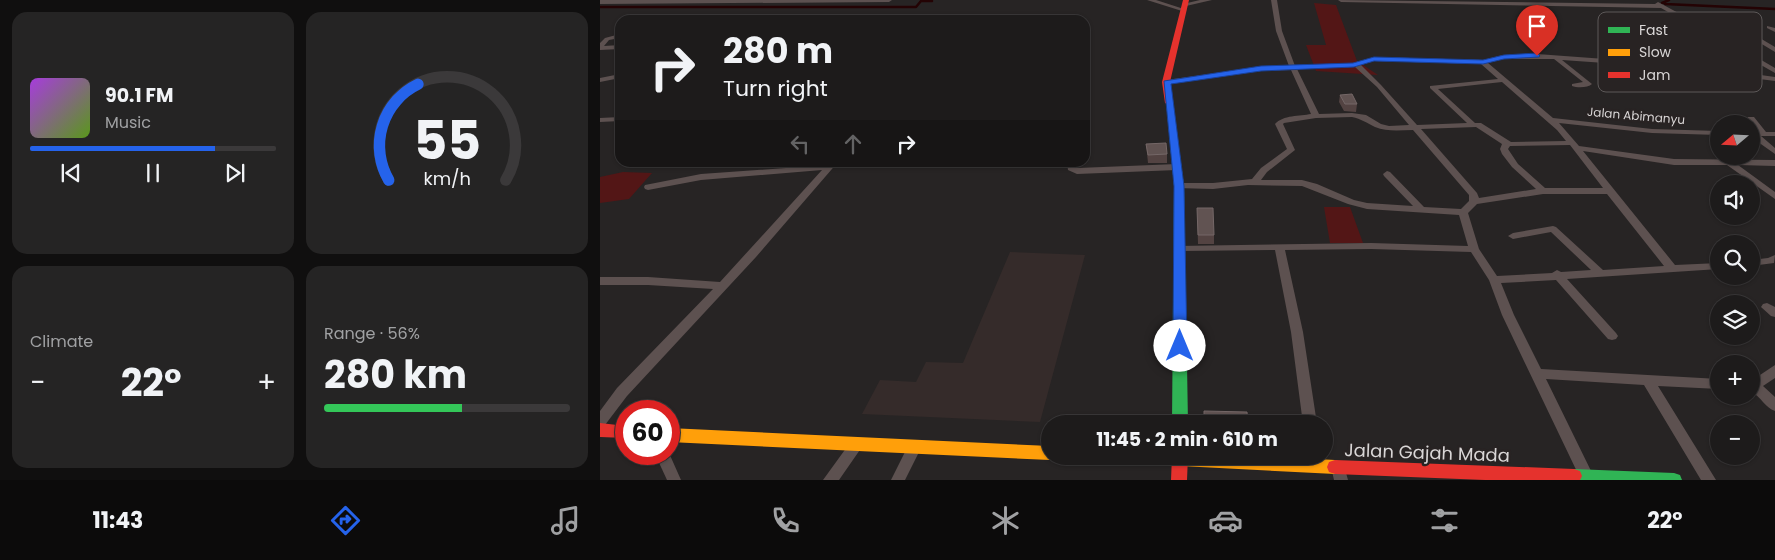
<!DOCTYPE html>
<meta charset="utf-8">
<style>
body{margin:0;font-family:Poppins,sans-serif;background:#252424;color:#f1f3f6;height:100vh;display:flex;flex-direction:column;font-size:19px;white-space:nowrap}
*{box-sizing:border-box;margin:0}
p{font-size:16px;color:#a0a1a3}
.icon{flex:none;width:28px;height:28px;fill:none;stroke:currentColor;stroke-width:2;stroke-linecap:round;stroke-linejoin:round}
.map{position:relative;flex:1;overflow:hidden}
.side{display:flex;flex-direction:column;gap:12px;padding:12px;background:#100f0f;width:600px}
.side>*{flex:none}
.hud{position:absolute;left:15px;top:15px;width:475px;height:152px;border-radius:15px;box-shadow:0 1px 4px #0004,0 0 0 1px #3b393a;background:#1d1b1b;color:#f1f3f6;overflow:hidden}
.needle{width:32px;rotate:251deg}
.tools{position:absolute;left:1110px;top:115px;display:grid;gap:10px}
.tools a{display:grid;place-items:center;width:50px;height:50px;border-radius:50%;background:#1d1b1b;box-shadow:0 1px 4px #0004,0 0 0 1px #3b393a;font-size:25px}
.speed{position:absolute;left:15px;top:400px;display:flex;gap:10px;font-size:25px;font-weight:700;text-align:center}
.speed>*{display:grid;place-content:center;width:65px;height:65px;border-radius:50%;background:#1d1b1b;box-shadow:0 1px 4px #0004,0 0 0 1px #3b393a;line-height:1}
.speed .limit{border:8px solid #d22;background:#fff;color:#111}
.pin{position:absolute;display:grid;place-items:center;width:42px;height:42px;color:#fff;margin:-51px -21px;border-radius:50% 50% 50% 0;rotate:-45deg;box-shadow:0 0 5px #0007}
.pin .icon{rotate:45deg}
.me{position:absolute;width:55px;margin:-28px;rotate:0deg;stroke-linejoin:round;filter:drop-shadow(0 0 4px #0008)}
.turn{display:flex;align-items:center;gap:18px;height:105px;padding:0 25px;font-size:22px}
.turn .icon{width:65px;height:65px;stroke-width:2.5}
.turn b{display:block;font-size:35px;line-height:42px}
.lanes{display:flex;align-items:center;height:48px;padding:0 25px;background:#0003;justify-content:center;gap:25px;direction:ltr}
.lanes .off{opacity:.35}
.big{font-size:38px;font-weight:700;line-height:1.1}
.side .tile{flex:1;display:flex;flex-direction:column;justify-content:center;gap:8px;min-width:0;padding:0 18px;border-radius:15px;background:#252424}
.side .dial{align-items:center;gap:0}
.dial svg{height:130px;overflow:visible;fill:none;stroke:#3b393a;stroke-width:7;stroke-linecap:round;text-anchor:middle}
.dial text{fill:#f1f3f6;stroke:none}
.song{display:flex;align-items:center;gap:15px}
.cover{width:60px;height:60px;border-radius:8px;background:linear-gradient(135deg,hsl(280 70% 55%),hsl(90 70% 35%))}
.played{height:5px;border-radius:2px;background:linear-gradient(90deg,#2563eb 75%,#3b393a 75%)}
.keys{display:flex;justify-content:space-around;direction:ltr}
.heat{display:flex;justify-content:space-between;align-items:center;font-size:28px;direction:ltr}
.charge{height:8px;border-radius:4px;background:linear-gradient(90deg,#34c759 56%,#3b393a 0)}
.side .tiles{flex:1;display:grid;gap:12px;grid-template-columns:repeat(2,1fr)}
.trip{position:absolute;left:441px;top:415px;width:292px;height:50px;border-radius:25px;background:#1d1b1b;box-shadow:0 1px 4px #0004,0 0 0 1px #3b393a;font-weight:700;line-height:50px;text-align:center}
.menu{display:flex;height:80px;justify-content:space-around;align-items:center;background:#0c0b0b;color:#a0a1a3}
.menu .icon{width:35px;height:35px}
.menu .current{color:#2563eb}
.menu b{font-size:22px;color:#f1f3f6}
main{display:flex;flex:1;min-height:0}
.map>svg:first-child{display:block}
.built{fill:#352b2a}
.green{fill:#531616}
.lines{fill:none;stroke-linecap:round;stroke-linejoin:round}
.stream{stroke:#240304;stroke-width:2.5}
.street{fill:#5d5150;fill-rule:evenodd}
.fast{fill:#30b455;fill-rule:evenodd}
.slow{fill:#ff9f0a;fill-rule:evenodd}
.jam{fill:#e5322d;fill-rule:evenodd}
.wall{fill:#534342}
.building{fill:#615352;stroke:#746767}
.route{fill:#2563eb;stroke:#184099}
.labels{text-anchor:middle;stroke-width:5;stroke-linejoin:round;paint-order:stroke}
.far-street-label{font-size:12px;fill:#d9d6d6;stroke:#282323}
.near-street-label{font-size:18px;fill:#d9d6d6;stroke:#282323}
.key{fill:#282323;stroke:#5d5959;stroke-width:1}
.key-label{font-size:14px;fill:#d9d6d6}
</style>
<main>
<section class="side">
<div class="tiles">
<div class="tile">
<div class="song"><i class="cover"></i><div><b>90.1 FM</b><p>Music</p></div></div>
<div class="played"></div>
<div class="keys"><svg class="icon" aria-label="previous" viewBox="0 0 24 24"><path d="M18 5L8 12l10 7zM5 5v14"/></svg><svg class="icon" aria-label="pause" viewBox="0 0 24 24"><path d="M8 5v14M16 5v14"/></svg><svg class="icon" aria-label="next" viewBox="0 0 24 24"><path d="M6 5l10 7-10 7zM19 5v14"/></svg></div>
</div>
<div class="tile dial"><svg viewBox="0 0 100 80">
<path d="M14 69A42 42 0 1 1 86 69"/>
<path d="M14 69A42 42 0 0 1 32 10" stroke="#2563eb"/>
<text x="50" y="56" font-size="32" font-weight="700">55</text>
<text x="50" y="72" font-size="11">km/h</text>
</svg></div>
<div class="tile"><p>Climate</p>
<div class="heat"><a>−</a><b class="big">22°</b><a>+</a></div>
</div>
<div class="tile"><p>Range · 56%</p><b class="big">280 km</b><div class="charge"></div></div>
</div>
</section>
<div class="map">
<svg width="1175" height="480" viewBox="0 0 1175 480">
<rect width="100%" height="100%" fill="#272424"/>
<path class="built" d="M 410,252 L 485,255 L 440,422 L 262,414 L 280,380 L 316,382 L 326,362 L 363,363 Z"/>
<path class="green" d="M 714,3 L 736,5 L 757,61 L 778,75 L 716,71 L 706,45 L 726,45 Z
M 23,172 L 52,173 L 29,199 L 0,203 L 0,177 Z
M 724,207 L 750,207 L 763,243 L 730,243 Z"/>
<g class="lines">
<path class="stream" d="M 1062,3 L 1069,0
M 1065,4 L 1175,9
M 0,7 L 316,7 L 321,1 L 332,1"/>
<path class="street" d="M 0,0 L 292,0 L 289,2 L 0,4 Z
M 547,0 L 556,0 L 587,10 L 582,11 Z
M 600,0 L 612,0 L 586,6 L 583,4 Z
M 671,0 L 677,0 L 682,31 L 695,66 L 753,63 L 774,57 L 883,60 L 903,55 L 937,54 L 1087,65 L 1060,41 L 1059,40 L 1062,38 L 1096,66 L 1175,77 L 1175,81 L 1082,69 L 1099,83 L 1099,85 L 1097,86 L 1073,68 L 1014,64 L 1034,79 L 1035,80 L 1032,82 L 1005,63 L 962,60 L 992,84 C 988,88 977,88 972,86 L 972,84 L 983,82 L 954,59 L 903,59 L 888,63 L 953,118 L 1052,129 L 1119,131 L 1119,135 L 1052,133 L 959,123 L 979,146 L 1074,159 L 1175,160 L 1175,166 L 1138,165 L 1175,192 L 1175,199 L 1127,165 L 1074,165 L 983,151 L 1075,265 L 1119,263 L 1119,269 L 967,279 L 1016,333 L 1018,336 L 1016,339 L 1012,340 L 1008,339 L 956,280 L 901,283 L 914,315 L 941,369 L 1119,379 L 1119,389 L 1058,386 L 1116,480 L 1101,480 L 1044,385 L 946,379 L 994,477 L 993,480 L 981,480 L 902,315 L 889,280 L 871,252 L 771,249 L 685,250 L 703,332 L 717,424 L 703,424 L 691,332 L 675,250 L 581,251 L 577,250 L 576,248 L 577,246 L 771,243 L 868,246 L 859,215 L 767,209 L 748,204 L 702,186 L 648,185 L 613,189 L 576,188 L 575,186 L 579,183 L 613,183 L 652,179 L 661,168 L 687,149 L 675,124 C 683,115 700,116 711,114 L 691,70 L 661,71 L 566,84 L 563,82 L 566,80 L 661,67 L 689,66 L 676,31 ZM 774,61 L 881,64 L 898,79 L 830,86 L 830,88 L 867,123 L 817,125 L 781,85 L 761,65 ZM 755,67 L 777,87 L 809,125 L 789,126 L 781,124 L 766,115 L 752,113 L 719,114 L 697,69 ZM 902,82 L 957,130 L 966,141 L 911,142 L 881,123 L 875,123 L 838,89 ZM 752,117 C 761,119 767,123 775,127 C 787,132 801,130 813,130 L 869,195 L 869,201 L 861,209 L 824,207 L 790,172 L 787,171 L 783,174 L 784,176 L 813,206 L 767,203 L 754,200 L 717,184 L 702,180 L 661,180 L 667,172 L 695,150 L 683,124 L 684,123 L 716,118 ZM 876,127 L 902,144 L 900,149 L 902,154 L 912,167 L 936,189 L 879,198 L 877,193 L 821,129 ZM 970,145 L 1003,188 L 945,188 L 918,164 L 908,149 L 910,146 ZM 943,194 L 1007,194 L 1064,266 L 1003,270 L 956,227 L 953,226 L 913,233 L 908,236 L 913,239 L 951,232 L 991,270 L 961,272 L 957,270 L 952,273 L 897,276 L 879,249 L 868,213 L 877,204 Z
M 738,0 L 1055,4 L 1058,2 L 1108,29 L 1175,68 L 1175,73 L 1061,8 L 741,2 Z
M 1132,24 L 1136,24 L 1175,47 L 1175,52 L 1132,26 Z
M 1167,26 L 1175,28 L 1175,32 L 1167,28 Z
M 20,34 L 20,38 L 9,40 L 4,46 L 20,45 L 20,49 L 0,50 L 0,43 L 5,38 Z
M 20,74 L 20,78 L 0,82 L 0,78 Z
M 20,117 L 20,121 L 0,122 L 0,118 Z
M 1148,117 L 1154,117 L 1166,132 L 1175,132 L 1175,136 L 1161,136 L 1175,148 L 1175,154 L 1151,137 L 1151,132 L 1158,132 L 1147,119 Z
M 229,162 L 238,162 L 156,257 L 27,396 L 5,425 L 0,427 L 0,411 L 17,388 L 113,289 L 48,285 L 0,285 L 0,277 L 48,277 L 120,282 L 222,170 L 101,180 L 48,190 L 45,189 L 44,187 L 45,185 L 101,174 L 227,165 Z
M 467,162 L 475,162 L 475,167 L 478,168 L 577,164 L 581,167 L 577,170 L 477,174 L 468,170 Z
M 1175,255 L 1174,263 L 1151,266 L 1151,260 L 1168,258 Z
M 1167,303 L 1175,307 L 1175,317 L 1171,316 L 1161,307 L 1163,304 Z
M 1175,365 L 1175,378 L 1163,386 L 1175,397 L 1175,411 C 1165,408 1161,396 1151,392 L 1151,381 Z
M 257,438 L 262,440 L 264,444 L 239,480 L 223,480 L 252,440 Z
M 315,440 L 320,442 L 322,446 L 305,480 L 291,480 L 310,442 Z
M 69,453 L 81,480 L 67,480 L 55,454 Z
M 738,461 L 743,462 L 748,480 L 734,480 L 731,467 L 733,462 Z"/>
<path class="fast" d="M 566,101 L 573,103 L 584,186 L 588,424 L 572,424 L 574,186 Z
M 974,469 L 1074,473 L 1080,475 L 1082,480 L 968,480 L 966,476 L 968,471 Z"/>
<path class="slow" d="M 69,428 L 450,446 L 450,456 L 456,456 L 450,460 L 69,442 Z
M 515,456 L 666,456 L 735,460 L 741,462 L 743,467 L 741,472 L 735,474 L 523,463 L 517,461 Z"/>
<path class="jam" d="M 583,0 L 589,0 L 570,82 L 573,103 L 569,105 L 565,103 L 562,82 Z
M 0,423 L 26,426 L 26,438 L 0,437 Z
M 572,456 L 588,456 L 587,480 L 571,480 Z
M 735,460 L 974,469 L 980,471 L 982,476 L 980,480 L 885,480 L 735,474 L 729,472 L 727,467 L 729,462 Z"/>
</g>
<path class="wall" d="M 740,95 L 757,104 L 756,112 L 744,111 L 739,102 Z
M 546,144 L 567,154 L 567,163 L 548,163 Z
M 597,208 L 614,235 L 614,244 L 598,244 Z"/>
<path class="building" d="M 752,94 L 757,104 L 745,104 L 740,95 Z
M 566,143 L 567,154 L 548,155 L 546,144 Z
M 597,208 L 613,208 L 614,235 L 598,235 Z
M 604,411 L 647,412 L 648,424 L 604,424 Z"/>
<path class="route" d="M 937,53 L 940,56 L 939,57 L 904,59 L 883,64 L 774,61 L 754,67 L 661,71 L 571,84 L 584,186 L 587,346 L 585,349 L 575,349 L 573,346 L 574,186 L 564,81 L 661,66 L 753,63 L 774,57 L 883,60 L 904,55 Z"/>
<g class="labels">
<g class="far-street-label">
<text transform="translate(1036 116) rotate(5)" y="4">Jalan Abimanyu</text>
</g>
<g class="near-street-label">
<text transform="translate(827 453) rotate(2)" y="6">Jalan Gajah Mada</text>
</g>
</g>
<rect x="998" y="12" width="164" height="80" rx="8" class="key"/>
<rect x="1008" y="27" width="22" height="6" fill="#30b455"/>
<rect x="1008" y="49" width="22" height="7" fill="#ff9f0a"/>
<rect x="1008" y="72" width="22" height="6" fill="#e5322d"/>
<g class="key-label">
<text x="1039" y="35">Fast</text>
<text x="1039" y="57">Slow</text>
<text x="1039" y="80">Jam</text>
</g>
</svg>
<div class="tools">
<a><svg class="needle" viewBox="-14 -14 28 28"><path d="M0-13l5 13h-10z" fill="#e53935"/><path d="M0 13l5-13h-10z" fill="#a0a1a3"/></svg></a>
<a><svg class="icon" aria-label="sound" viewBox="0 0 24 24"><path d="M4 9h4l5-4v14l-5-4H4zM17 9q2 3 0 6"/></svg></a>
<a><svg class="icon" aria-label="search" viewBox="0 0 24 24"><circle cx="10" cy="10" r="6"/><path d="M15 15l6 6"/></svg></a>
<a><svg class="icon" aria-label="layers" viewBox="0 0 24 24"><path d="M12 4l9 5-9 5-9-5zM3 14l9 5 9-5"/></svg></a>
<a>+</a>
<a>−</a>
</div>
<div class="speed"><div class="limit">60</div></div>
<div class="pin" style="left:937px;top:56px;background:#d93025"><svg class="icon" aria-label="arrive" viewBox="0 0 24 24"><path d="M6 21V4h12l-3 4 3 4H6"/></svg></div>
<svg class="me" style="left:580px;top:346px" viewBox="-20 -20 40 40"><circle r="19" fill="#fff"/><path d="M0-13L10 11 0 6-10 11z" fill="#2563eb"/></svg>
<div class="trip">11:45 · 2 min · 610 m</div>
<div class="hud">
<div class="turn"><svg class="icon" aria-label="right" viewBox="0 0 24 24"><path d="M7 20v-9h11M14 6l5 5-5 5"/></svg><div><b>280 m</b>Turn right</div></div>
<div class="lanes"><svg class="icon off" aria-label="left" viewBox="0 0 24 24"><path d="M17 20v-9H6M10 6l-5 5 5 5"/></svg><svg class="icon off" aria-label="ahead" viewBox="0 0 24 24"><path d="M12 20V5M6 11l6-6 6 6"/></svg><svg class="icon" aria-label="right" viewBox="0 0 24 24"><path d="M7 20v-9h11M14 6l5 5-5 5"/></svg></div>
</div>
</div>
</main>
<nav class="menu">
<b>11:43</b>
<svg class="icon current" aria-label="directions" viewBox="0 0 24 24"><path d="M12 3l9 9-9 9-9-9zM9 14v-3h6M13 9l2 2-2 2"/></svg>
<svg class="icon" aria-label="music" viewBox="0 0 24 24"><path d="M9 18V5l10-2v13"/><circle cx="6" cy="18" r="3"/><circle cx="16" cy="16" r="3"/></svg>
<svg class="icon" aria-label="phone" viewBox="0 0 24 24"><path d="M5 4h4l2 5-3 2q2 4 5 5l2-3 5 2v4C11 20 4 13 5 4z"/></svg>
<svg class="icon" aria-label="climate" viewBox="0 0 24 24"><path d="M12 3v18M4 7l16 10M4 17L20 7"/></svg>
<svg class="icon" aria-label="car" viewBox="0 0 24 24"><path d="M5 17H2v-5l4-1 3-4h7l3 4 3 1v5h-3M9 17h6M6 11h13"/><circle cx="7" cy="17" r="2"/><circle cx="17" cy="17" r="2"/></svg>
<svg class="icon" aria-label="filters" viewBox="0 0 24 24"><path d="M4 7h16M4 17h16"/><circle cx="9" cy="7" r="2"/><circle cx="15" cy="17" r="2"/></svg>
<b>22°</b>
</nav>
